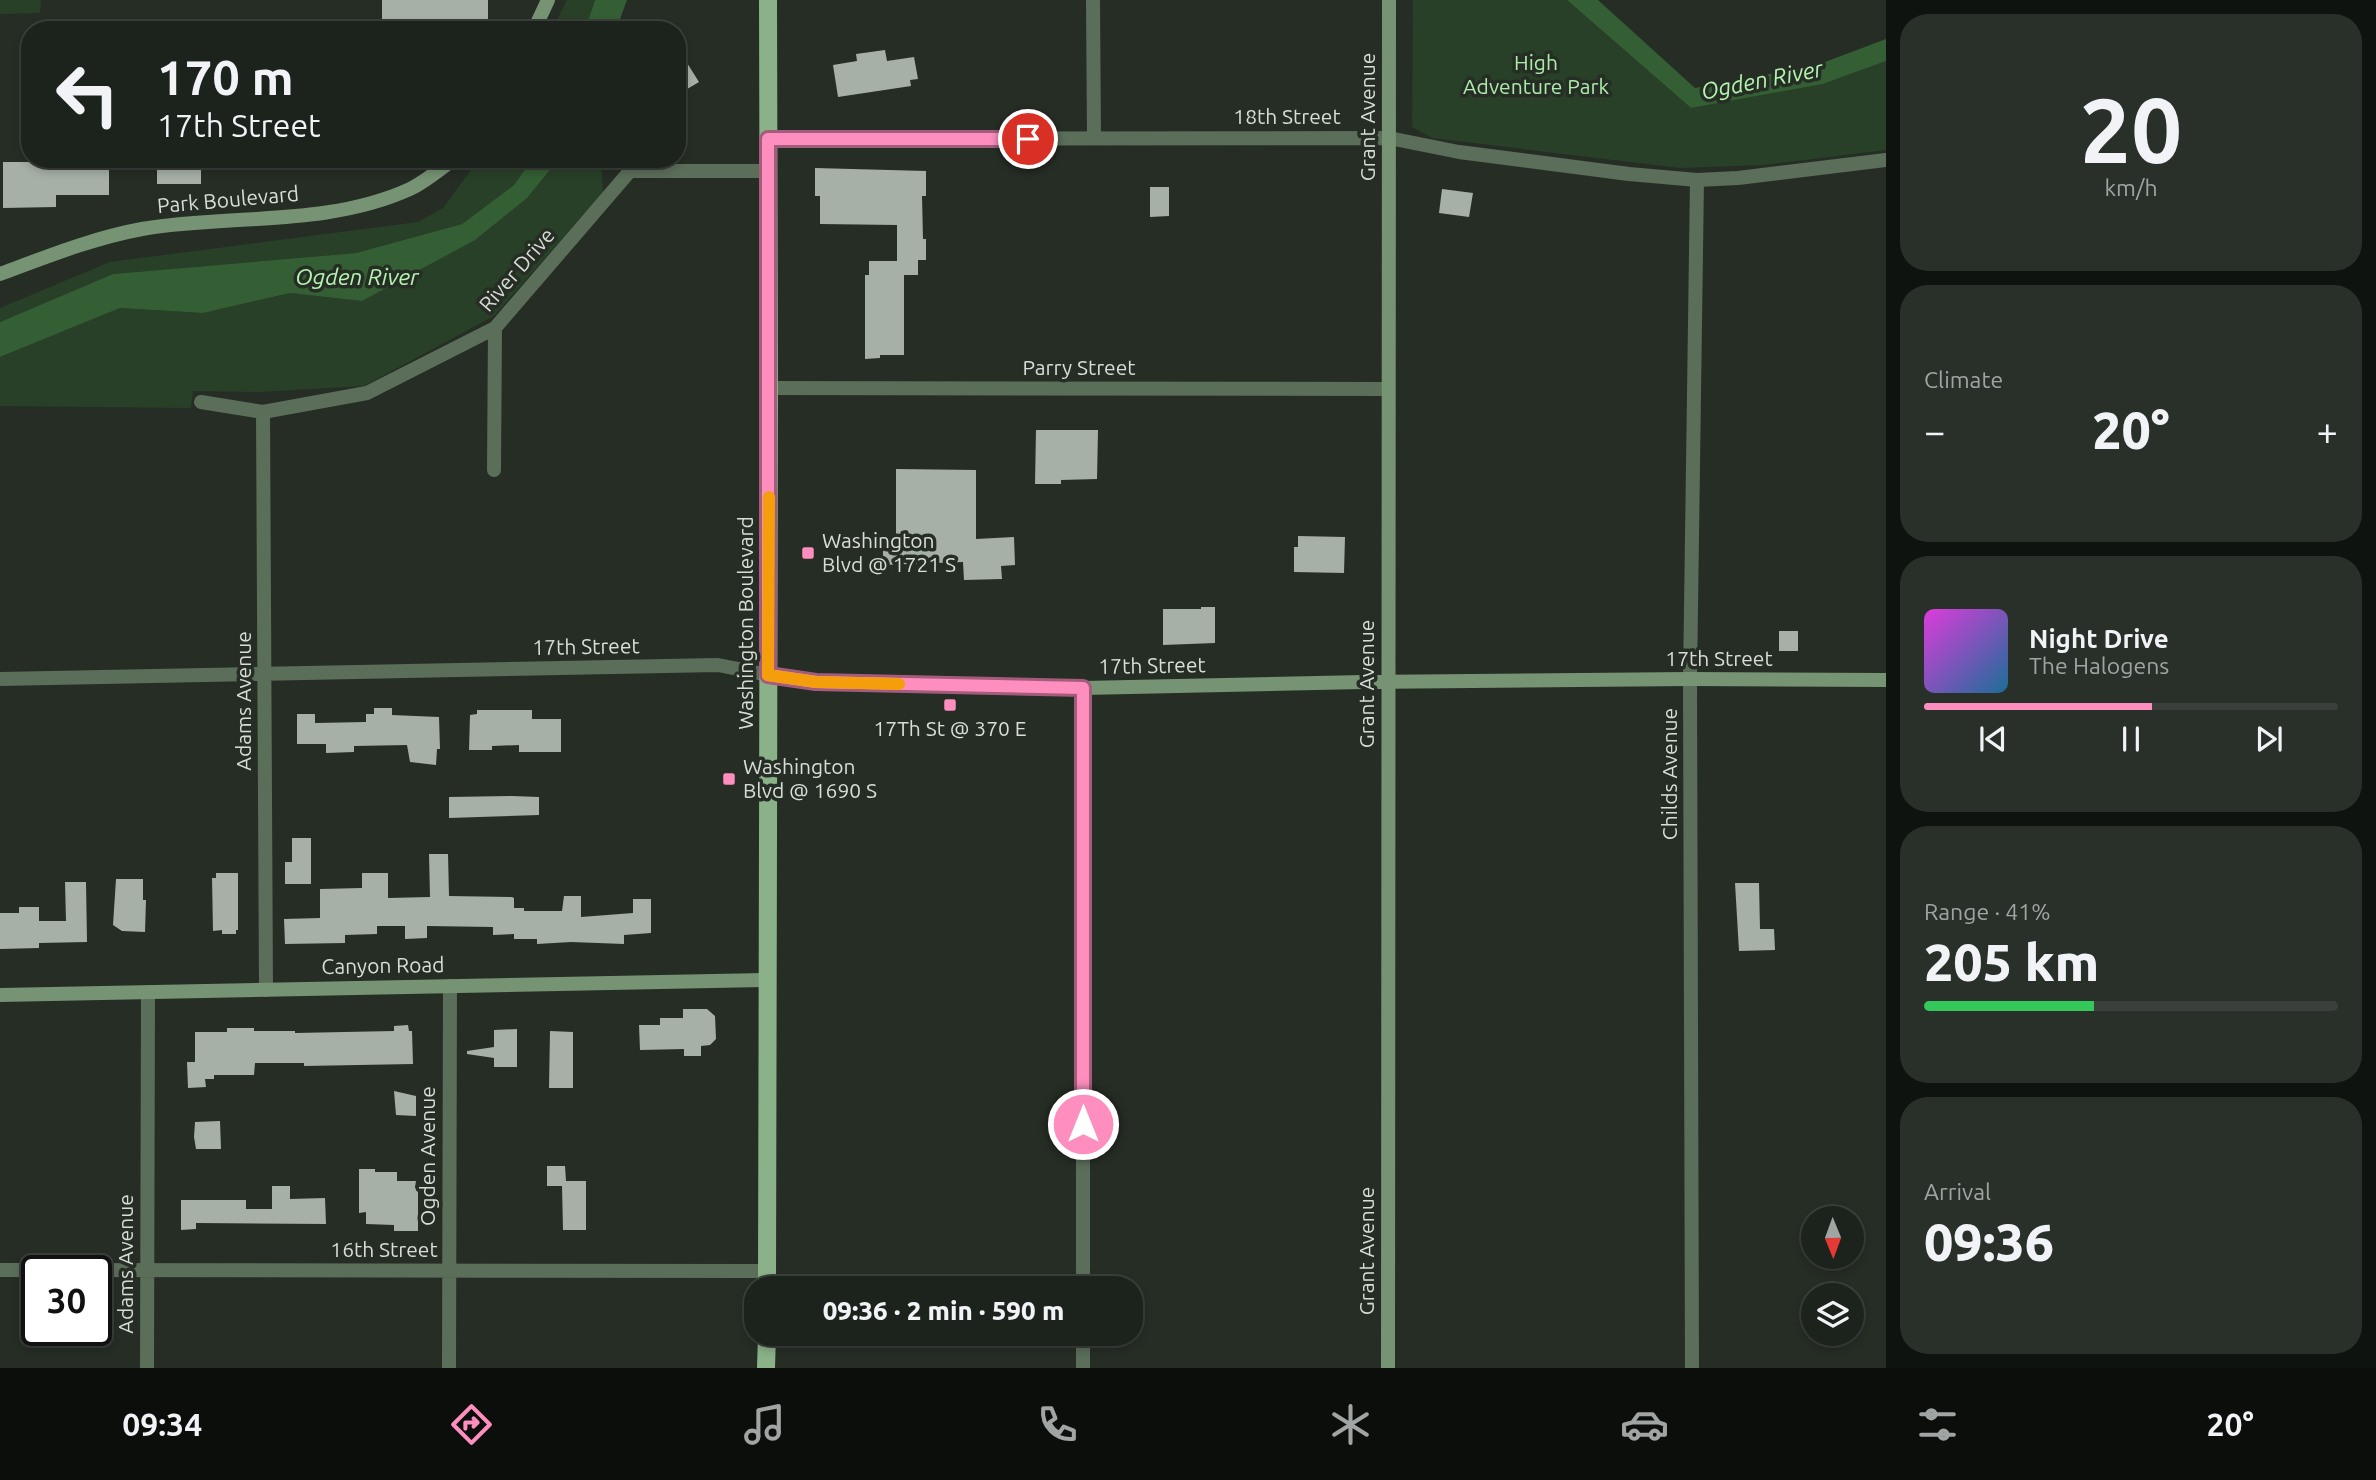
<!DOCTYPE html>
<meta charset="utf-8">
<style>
body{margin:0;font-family:Ubuntu,sans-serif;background:#292f29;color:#f1f3f6;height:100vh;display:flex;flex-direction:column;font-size:26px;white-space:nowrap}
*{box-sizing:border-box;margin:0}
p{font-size:23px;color:#a0a4a3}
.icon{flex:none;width:38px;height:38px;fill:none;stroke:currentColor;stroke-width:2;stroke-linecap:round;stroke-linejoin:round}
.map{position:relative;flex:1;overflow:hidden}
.panel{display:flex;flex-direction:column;gap:14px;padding:14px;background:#0f130f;width:490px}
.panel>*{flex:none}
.banner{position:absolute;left:21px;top:21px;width:665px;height:147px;border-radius:28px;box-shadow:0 4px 10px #0003,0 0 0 2px #3a3f3b;background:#1c221c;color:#f1f3f6;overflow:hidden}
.needle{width:46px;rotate:179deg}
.tools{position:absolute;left:1801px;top:1206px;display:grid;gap:14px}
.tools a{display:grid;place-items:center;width:63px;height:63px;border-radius:50%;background:#1c221c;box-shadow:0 4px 10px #0003,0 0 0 2px #3a3f3b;font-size:35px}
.speed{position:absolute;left:21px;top:1255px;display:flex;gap:14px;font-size:35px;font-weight:700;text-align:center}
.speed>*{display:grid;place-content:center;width:91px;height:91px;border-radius:50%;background:#1c221c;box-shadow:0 4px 10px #0003,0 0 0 2px #3a3f3b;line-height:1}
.speed .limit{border:4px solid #111;border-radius:10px;background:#fff;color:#111}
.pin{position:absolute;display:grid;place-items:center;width:60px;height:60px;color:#fff;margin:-30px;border:4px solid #fff;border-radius:50%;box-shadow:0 2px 7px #0007}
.me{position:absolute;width:77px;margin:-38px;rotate:0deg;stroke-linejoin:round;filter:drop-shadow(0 0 5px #0008)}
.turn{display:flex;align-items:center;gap:24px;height:147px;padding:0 21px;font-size:32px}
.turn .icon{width:91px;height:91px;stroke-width:2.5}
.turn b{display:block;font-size:49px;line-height:60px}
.big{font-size:52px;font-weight:800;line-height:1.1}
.panel .tile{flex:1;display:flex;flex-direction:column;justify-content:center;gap:10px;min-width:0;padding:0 24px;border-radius:28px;background:#292f29}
.panel .dial{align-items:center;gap:0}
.dial b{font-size:91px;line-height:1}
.song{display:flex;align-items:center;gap:21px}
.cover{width:84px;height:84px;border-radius:10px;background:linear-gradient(135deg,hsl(300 70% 55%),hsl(200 70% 35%))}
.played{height:7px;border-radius:4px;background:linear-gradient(90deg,#fd8ebe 55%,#3a3f3b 55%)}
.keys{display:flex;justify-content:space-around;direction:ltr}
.heat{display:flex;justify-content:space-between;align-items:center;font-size:38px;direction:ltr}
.charge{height:10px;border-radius:5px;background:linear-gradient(90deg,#34c759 41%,#3a3f3b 0)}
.trip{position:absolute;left:744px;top:1276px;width:399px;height:70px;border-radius:28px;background:#1c221c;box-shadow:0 4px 10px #0003,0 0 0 2px #3a3f3b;font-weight:800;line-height:70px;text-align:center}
.menu{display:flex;height:112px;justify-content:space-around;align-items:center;background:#0b0e0b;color:#a0a4a3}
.menu .icon{width:49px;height:49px}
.menu .selected{color:#fd8ebe}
.menu b{font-size:32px;color:#f1f3f6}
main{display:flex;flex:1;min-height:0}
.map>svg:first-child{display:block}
.green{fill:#284027}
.water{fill:#345e33}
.building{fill:#a7b0a6}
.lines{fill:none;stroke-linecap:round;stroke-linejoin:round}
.street{stroke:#5b6e5a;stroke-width:14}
.secondary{stroke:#769374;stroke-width:14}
.primary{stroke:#8ab188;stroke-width:18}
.route-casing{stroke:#a45c7c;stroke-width:18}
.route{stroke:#fd8ebe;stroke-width:12}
.slow{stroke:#f59e0b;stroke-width:12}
.poi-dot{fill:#fd8ebe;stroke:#262d25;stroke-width:2.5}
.labels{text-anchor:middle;stroke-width:7;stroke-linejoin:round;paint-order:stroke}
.park-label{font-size:21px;fill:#abeda8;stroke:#262d25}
.street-label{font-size:21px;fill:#d8ddd8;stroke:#262d25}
.poi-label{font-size:21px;fill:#d8ddd8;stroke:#262d25;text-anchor:start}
.water-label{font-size:23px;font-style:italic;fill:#b3f5b0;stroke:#262d25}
</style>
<main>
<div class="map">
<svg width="1886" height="1368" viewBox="0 0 1886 1368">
<rect width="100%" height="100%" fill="#262d25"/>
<path class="green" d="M 0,0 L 41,0 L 40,13 L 0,14 Z
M 567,0 L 595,0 L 585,30 L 552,30 Z
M 1413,0 L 1567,0 L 1691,108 L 1823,84 L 1886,61 L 1886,150 L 1763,165 L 1680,168 L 1432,138 L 1412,127 Z
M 479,159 L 532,159 L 514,185 L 462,224 L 356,253 L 113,274 L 0,322 L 0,308 L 110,262 L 418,222 L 443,208 Z
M 559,159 L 601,159 L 603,192 L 494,316 L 364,386 L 259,392 L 193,391 L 191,408 L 0,406 L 0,357 L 120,308 L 203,313 L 290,293 L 362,301 L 527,198 Z"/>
<path class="water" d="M 595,0 L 627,0 L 616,30 L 585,30 Z
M 1567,0 L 1598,0 L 1695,88 L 1817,65 L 1886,39 L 1886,61 L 1823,84 L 1691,108 Z
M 532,159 L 559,159 L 527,198 L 475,240 L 362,301 L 290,293 L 203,313 L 120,308 L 0,357 L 0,322 L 113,274 L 356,253 L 462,224 L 514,185 Z"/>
<path class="building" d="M 382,0 L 488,0 L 488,30 L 382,30 Z
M 677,47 L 699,82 L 677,95 Z
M 885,50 L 887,61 L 914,57 L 918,79 L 910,80 L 911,86 L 838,97 L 833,65 L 857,61 L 856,54 Z
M 56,159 L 109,159 L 109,195 L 56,195 L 56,207 L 3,208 L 3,162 L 56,162 Z
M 157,159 L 201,159 L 201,184 L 157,184 Z
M 815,168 L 926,171 L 926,196 L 922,196 L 923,239 L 926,239 L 926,260 L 918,260 L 918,275 L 904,275 L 904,355 L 880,355 L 880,358 L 865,359 L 865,275 L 869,275 L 869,261 L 897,261 L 897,225 L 820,224 L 820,196 L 815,196 Z
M 1150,187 L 1169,187 L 1169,216 L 1150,217 Z
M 1442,189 L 1473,193 L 1469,217 L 1439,213 Z
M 1036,430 L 1098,430 L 1097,479 L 1061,480 L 1061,484 L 1035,484 Z
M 896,469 L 976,470 L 976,539 L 1014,537 L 1015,565 L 1001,566 L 1002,579 L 964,580 L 963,562 L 883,565 L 883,541 L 896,541 Z
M 1298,536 L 1345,537 L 1344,573 L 1294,572 L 1294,547 L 1298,547 Z
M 1201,607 L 1215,607 L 1215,643 L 1163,645 L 1163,609 L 1201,609 Z
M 1779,631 L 1798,631 L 1798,651 L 1779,651 Z
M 374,708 L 392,708 L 392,715 L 439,717 L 440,749 L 437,749 L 436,765 L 410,762 L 407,745 L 354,746 L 354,752 L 326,753 L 326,744 L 297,744 L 297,714 L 315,714 L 315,723 L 366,722 L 366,714 L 374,714 Z
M 477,710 L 532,710 L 532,719 L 561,719 L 561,752 L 519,752 L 519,745 L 492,746 L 492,750 L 469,750 L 470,715 L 477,714 Z
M 512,796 L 539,797 L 539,815 L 449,818 L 449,797 Z
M 292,838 L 311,838 L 311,884 L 285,884 L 285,862 L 292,862 Z
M 429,854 L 448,854 L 449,896 L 512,897 L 514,898 L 514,908 L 524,908 L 524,911 L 562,911 L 564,896 L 581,896 L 581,917 L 633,913 L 633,899 L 651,899 L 651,933 L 624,935 L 624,944 L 571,942 L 537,944 L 537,939 L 514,939 L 514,934 L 493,935 L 493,927 L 427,926 L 427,938 L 405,939 L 405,926 L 377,926 L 377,934 L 345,935 L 345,943 L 285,944 L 284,919 L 320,918 L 320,889 L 362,888 L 362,873 L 388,873 L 388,898 L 430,897 Z
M 216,873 L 238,873 L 238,930 L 236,930 L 236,934 L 222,934 L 222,930 L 213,931 L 212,878 L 216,878 Z
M 116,879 L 143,879 L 143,900 L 146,900 L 145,932 L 122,931 L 113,925 Z
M 65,882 L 86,882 L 87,942 L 39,943 L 39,948 L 0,949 L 0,913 L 19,913 L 19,907 L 39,907 L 39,921 L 66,921 Z
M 1735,883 L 1759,883 L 1760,929 L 1774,929 L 1775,950 L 1739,951 Z
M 683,1009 L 707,1009 L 715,1016 L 716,1039 L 710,1045 L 701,1046 L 701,1056 L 684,1056 L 684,1049 L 640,1050 L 639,1025 L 660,1025 L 660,1018 L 683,1018 Z
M 408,1025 L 409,1031 L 412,1031 L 413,1064 L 304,1066 L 304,1063 L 255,1063 L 254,1075 L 214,1075 L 214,1079 L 205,1079 L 206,1087 L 188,1088 L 187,1062 L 195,1062 L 195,1032 L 227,1032 L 227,1028 L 254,1028 L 254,1031 L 295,1031 L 295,1033 L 394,1031 L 394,1026 Z
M 517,1029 L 517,1067 L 494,1067 L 494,1058 L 467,1054 L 467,1051 L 494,1047 L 494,1030 Z
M 550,1031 L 573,1032 L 573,1088 L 549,1088 Z
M 394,1091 L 416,1096 L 416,1116 L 396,1115 Z
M 220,1121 L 221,1149 L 196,1149 L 194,1137 L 195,1122 Z
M 547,1166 L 565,1166 L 566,1181 L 586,1181 L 586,1230 L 563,1230 L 562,1186 L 547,1186 Z
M 359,1169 L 375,1169 L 375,1172 L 397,1172 L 397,1181 L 416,1181 L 415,1188 L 418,1188 L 418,1231 L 394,1231 L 394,1225 L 366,1224 L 366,1212 L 359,1213 Z
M 272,1186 L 290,1186 L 290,1199 L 325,1198 L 326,1224 L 196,1223 L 196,1229 L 181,1230 L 181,1200 L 246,1200 L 246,1209 L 272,1209 Z"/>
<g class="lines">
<path class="street" d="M 1093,0 L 1094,138
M 768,139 L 1389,138 L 1459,152 L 1629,174 L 1697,180 L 1738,178 L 1886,160
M 769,388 L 1388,389
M 201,402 L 263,412 L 367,393 L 495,328 L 630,171 L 768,171
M 263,412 L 266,990
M 494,470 L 495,328
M 0,679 L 718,665 L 768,675
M 0,1270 L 767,1271
M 1083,1288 L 1083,688
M 147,1368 L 148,992
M 449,1368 L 450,986
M 1083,1368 L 1083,1334
M 1692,1368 L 1690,679 L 1697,180"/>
<path class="secondary" d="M 534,30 L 548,0
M 0,274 C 46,257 93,238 142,229 C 230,214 327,227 410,189 C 425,182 440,169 454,159
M 768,675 L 816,682 L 1083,688 L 1363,682 L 1690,679 L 1886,680
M 0,995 L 767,980
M 1388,1368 L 1389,0"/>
<path class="primary" d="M 767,1288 L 769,388 L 768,0
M 766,1368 L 767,1334"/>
</g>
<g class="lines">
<g class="route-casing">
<path id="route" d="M 1028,139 L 768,139 L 768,675 L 816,682 L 1083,688 L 1083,1124"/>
</g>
<use href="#route" class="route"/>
<path class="slow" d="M 769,497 L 768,675 L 816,682 L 899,684"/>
</g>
<g class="poi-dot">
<rect x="801" y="546" width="14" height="14" rx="3.5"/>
<rect x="943" y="698" width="14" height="14" rx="3.5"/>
<rect x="722" y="772" width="14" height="14" rx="3.5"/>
</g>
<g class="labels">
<g class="park-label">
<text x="1536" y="70">High<tspan x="1536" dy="24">Adventure Park</tspan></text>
</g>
<g class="street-label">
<text x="1287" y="124">18th Street</text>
<text transform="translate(1368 117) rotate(-90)" y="7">Grant Avenue</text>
<text transform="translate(228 200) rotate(-5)" y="7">Park Boulevard</text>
<text transform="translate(517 270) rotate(-49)" y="7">River Drive</text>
<text x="1079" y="375">Parry Street</text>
<text transform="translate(746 623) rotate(-90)" y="7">Washington Boulevard</text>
<text transform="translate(586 647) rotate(-1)" y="7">17th Street</text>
<text x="1719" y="666">17th Street</text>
<text transform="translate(1152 666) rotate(-1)" y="7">17th Street</text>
<text transform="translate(1367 684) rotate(-90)" y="7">Grant Avenue</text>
<text transform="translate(244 701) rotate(-90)" y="7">Adams Avenue</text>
<text transform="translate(1670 774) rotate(-90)" y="7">Childs Avenue</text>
<text transform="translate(383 966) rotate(-1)" y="7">Canyon Road</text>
<text transform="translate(428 1156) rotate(-90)" y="7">Ogden Avenue</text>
<text x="384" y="1257">16th Street</text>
<text transform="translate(1367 1251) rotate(-90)" y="7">Grant Avenue</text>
<text transform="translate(126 1264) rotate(-90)" y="7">Adams Avenue</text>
</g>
<g class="poi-label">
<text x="822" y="548">Washington<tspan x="822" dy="24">Blvd @ 1721 S</tspan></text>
<text x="950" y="736" text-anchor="middle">17Th St @ 370 E</text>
<text x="743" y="774">Washington<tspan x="743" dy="24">Blvd @ 1690 S</tspan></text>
</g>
<g class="water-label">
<text transform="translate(1762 80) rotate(-11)" y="8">Ogden River</text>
<text x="357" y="285">Ogden River</text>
</g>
</g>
</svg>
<div class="tools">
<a><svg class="needle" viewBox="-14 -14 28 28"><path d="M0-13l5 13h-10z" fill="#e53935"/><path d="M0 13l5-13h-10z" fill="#a0a4a3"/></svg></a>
<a><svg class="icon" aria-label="layers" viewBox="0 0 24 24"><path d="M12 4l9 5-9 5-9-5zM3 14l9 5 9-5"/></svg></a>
</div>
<div class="speed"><div class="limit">30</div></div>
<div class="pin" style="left:1028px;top:139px;background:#d93025"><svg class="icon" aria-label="arrive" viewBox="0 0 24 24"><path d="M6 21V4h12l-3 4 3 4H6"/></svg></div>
<svg class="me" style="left:1083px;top:1124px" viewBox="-20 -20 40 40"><circle r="17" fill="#fd8ebe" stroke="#fff" stroke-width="3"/><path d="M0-11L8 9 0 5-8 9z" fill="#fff"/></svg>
<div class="trip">09:36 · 2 min · 590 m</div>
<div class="banner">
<div class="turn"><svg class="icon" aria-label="left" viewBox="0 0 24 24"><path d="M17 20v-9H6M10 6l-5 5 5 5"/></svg><div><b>170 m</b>17th Street</div></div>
</div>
</div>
<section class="panel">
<div class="tile dial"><b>20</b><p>km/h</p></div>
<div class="tile"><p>Climate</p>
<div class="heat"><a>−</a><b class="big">20°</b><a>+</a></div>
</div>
<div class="tile">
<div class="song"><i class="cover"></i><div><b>Night Drive</b><p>The Halogens</p></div></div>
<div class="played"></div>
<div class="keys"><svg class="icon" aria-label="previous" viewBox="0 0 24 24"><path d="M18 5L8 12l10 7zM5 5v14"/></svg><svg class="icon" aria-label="pause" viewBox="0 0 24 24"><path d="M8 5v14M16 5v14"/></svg><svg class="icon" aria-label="next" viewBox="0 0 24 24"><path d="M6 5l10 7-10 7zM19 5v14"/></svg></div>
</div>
<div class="tile"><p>Range · 41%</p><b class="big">205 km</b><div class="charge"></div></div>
<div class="tile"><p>Arrival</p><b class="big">09:36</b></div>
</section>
</main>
<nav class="menu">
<b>09:34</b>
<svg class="icon selected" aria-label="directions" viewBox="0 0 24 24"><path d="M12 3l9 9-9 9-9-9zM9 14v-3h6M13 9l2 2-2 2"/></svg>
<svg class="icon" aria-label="music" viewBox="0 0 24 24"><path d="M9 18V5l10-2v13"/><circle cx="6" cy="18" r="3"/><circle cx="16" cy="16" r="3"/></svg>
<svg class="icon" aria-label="phone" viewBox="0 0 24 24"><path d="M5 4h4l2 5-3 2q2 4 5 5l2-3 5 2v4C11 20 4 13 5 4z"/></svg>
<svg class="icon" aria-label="climate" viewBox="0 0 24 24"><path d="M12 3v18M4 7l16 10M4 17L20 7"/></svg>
<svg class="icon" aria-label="car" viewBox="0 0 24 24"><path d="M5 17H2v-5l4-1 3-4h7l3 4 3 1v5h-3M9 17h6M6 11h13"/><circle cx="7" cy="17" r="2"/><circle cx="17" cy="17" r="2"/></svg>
<svg class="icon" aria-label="filters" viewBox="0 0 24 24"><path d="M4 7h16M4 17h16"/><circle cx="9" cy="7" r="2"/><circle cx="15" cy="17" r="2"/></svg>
<b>20°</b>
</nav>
